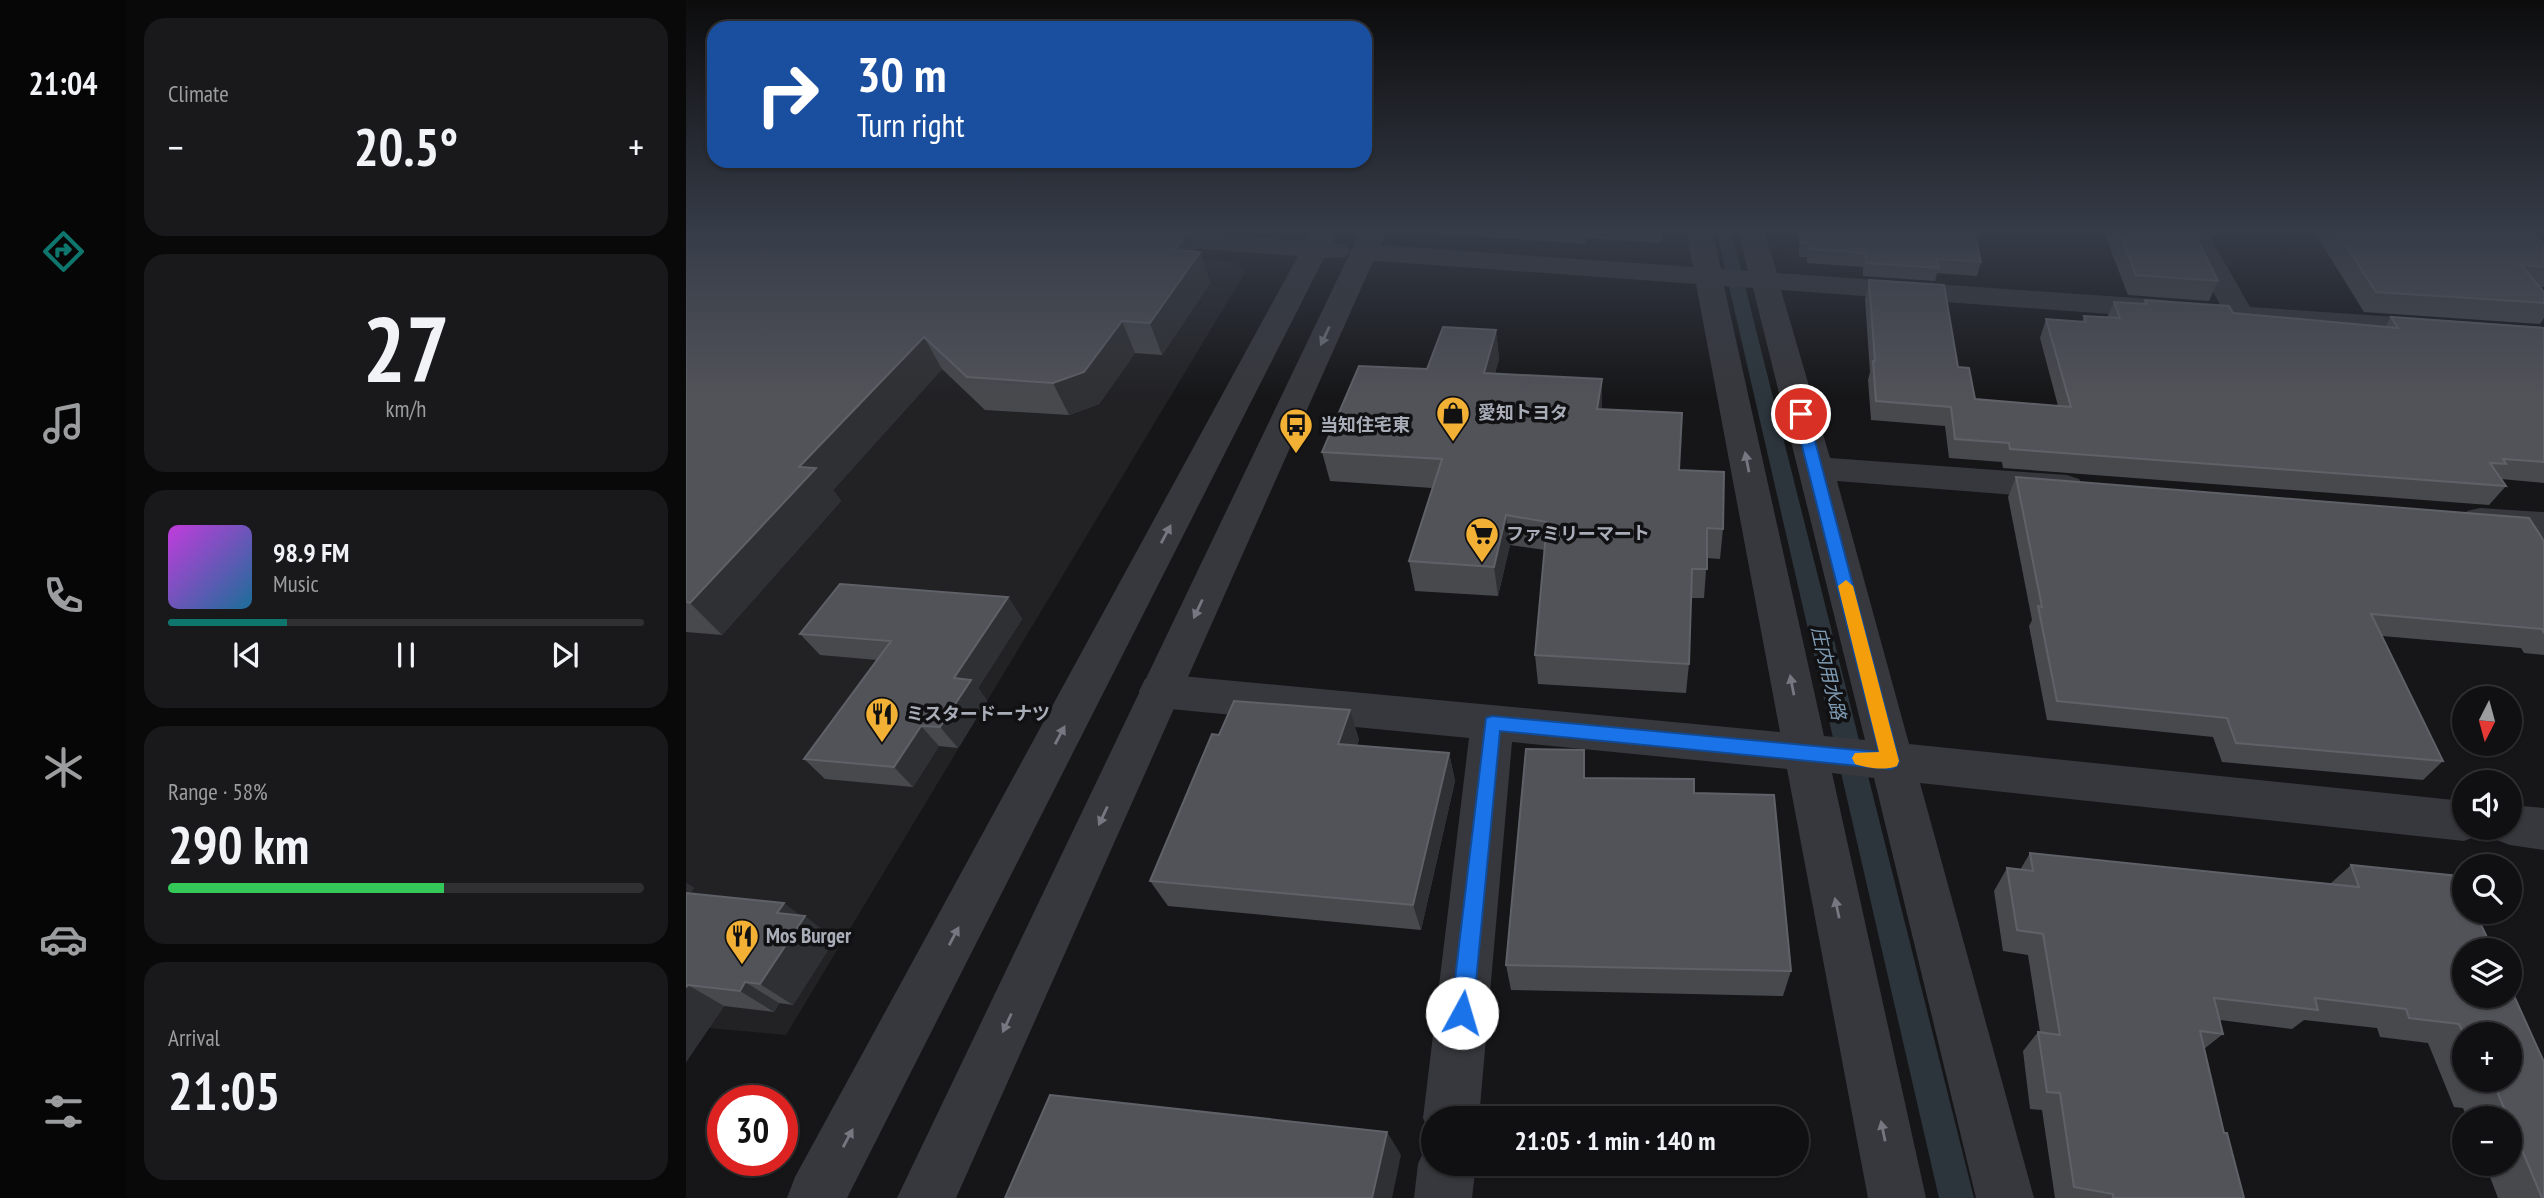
<!DOCTYPE html>
<meta charset="utf-8">
<style>
body{margin:0;font-family:"PT Sans Narrow","Noto Sans JP",sans-serif;background:#19191b;color:#f1f3f6;height:100vh;display:flex;flex-direction:column;font-size:26px;white-space:nowrap}
*{box-sizing:border-box;margin:0}
p{font-size:23px;color:#9c9d9f}
.icon{flex:none;width:38px;height:38px;fill:none;stroke:currentColor;stroke-width:2;stroke-linecap:round;stroke-linejoin:round}
.map{position:relative;flex:1;overflow:hidden}
.side{display:flex;flex-direction:column;gap:18px;padding:18px;background:#09090a;width:560px}
.side>*{flex:none}
.banner{position:absolute;left:21px;top:21px;width:665px;height:147px;border-radius:21px;box-shadow:0 2px 5px #0004,0 0 0 2px #303032;background:#1a4fa0;color:#fff;overflow:hidden}
.needle{width:46px;rotate:186deg}
.fabs{position:absolute;left:1766px;top:686px;display:grid;gap:14px}
.fabs a{display:grid;place-items:center;width:70px;height:70px;border-radius:50%;background:#101012;box-shadow:0 2px 5px #0004,0 0 0 2px #303032;font-size:35px}
.speed{position:absolute;left:21px;top:1085px;display:flex;gap:14px;font-size:35px;font-weight:700;text-align:center}
.speed>*{display:grid;place-content:center;width:91px;height:91px;border-radius:50%;background:#101012;box-shadow:0 2px 5px #0004,0 0 0 2px #303032;line-height:1}
.speed .limit{border:10px solid #d22;background:#fff;color:#111}
.pin{position:absolute;display:grid;place-items:center;width:60px;height:60px;color:#fff;margin:-30px;border:4px solid #fff;border-radius:50%;box-shadow:0 2px 7px #0007}
.me{position:absolute;width:77px;margin:-38px;rotate:6deg;stroke-linejoin:round;filter:drop-shadow(0 0 5px #0008)}
.turn{display:flex;align-items:center;gap:24px;height:147px;padding:0 35px;font-size:32px}
.turn .icon{width:91px;height:91px;stroke-width:2.5}
.turn b{display:block;font-size:49px;line-height:60px}
.big{font-size:52px;font-weight:700;line-height:1.1}
.side .card{flex:1;display:flex;flex-direction:column;justify-content:center;gap:10px;min-width:0;padding:0 24px;border-radius:21px;background:#19191b}
.side .dial{align-items:center;gap:0}
.dial b{font-size:91px;line-height:1}
.song{display:flex;align-items:center;gap:21px}
.cover{width:84px;height:84px;border-radius:10px;background:linear-gradient(135deg,hsl(290 70% 55%),hsl(200 70% 35%))}
.played{height:7px;border-radius:4px;background:linear-gradient(90deg,#0f766e 25%,#303032 25%)}
.keys{display:flex;justify-content:space-around;direction:ltr}
.heat{display:flex;justify-content:space-between;align-items:center;font-size:38px;direction:ltr}
.charge{height:10px;border-radius:5px;background:linear-gradient(90deg,#34c759 58%,#303032 0)}
.trip{position:absolute;left:735px;top:1106px;width:388px;height:70px;border-radius:35px;background:#101012;box-shadow:0 2px 5px #0004,0 0 0 2px #303032;font-weight:700;line-height:70px;text-align:center}
main{display:flex;flex:1;min-height:0}
.tabs{display:flex;flex-direction:column;width:126px;justify-content:space-around;align-items:center;background:#060607;color:#9c9d9f}
.tabs .icon{width:49px;height:49px}
.tabs .active{color:#0f766e}
.tabs b{font-size:32px;color:#f1f3f6}
.map>svg:first-child{display:block}
.built{fill:#222225}
.water{fill:#2c353c}
.lines{fill:none;stroke-linecap:round;stroke-linejoin:round}
.minor{fill:#37383d;fill-rule:evenodd}
.tertiary{fill:#37383d;fill-rule:evenodd}
.wall{fill:#47494d;fill-rule:evenodd}
.shaded-wall{fill:#2f3033}
.building{fill:#525359;stroke:#5f6168;stroke-width:2}
.oneway{fill:#757881}
.route{fill:#1a73e8;stroke:#114b97;stroke-width:2}
.slow{fill:#f59e0b}
.labels{text-anchor:middle;stroke-width:7;stroke-linejoin:round;paint-order:stroke}
.poi-label{font-size:18px;font-weight:bold;fill:#a8adb8;stroke:#111113;text-anchor:start}
.water-label{font-size:19px;font-style:italic;fill:#7f9bb3;stroke:#111113}
.near-poi-label{font-size:21px;font-weight:bold;fill:#a8adb8;stroke:#111113;text-anchor:start}
</style>
<main>
<nav class="tabs">
<b>21:04</b>
<svg class="icon active" aria-label="directions" viewBox="0 0 24 24"><path d="M12 3l9 9-9 9-9-9zM9 14v-3h6M13 9l2 2-2 2"/></svg>
<svg class="icon" aria-label="music" viewBox="0 0 24 24"><path d="M9 18V5l10-2v13"/><circle cx="6" cy="18" r="3"/><circle cx="16" cy="16" r="3"/></svg>
<svg class="icon" aria-label="phone" viewBox="0 0 24 24"><path d="M5 4h4l2 5-3 2q2 4 5 5l2-3 5 2v4C11 20 4 13 5 4z"/></svg>
<svg class="icon" aria-label="climate" viewBox="0 0 24 24"><path d="M12 3v18M4 7l16 10M4 17L20 7"/></svg>
<svg class="icon" aria-label="car" viewBox="0 0 24 24"><path d="M5 17H2v-5l4-1 3-4h7l3 4 3 1v5h-3M9 17h6M6 11h13"/><circle cx="7" cy="17" r="2"/><circle cx="17" cy="17" r="2"/></svg>
<svg class="icon" aria-label="filters" viewBox="0 0 24 24"><path d="M4 7h16M4 17h16"/><circle cx="9" cy="7" r="2"/><circle cx="15" cy="17" r="2"/></svg>
</nav>
<section class="side">
<div class="card"><p>Climate</p>
<div class="heat"><a>−</a><b class="big">20.5°</b><a>+</a></div>
</div>
<div class="card dial"><b>27</b><p>km/h</p></div>
<div class="card">
<div class="song"><i class="cover"></i><div><b>98.9 FM</b><p>Music</p></div></div>
<div class="played"></div>
<div class="keys"><svg class="icon" aria-label="previous" viewBox="0 0 24 24"><path d="M18 5L8 12l10 7zM5 5v14"/></svg><svg class="icon" aria-label="pause" viewBox="0 0 24 24"><path d="M8 5v14M16 5v14"/></svg><svg class="icon" aria-label="next" viewBox="0 0 24 24"><path d="M6 5l10 7-10 7zM19 5v14"/></svg></div>
</div>
<div class="card"><p>Range · 58%</p><b class="big">290 km</b><div class="charge"></div></div>
<div class="card"><p>Arrival</p><b class="big">21:05</b></div>
</section>
<div class="map">
<svg width="1858" height="1198" viewBox="0 0 1858 1198">
<rect width="100%" height="100%" fill="#161618"/>
<path class="built" d="M 0,230 L 92,230 L 548,262 L 560,271 L 100,1035 L 0,1026 Z"/>
<path class="water" d="M 1030,230 L 1045,230 L 1288,1198 L 1253,1198 Z"/>
<g class="lines">
<path class="minor" d="M 1000,230 L 1026,230 L 1035,269 L 1062,271 L 1052,230 L 1078,230 L 1091,273 L 1479,300 L 1489,303 L 1493,309 L 1489,315 L 1479,318 L 1095,290 L 1144,458 L 1381,475 L 1393,479 L 1398,487 L 1393,495 L 1381,499 L 1151,481 L 1223,744 L 1778,801 L 1778,828 L 1798,828 L 1794,835 L 1778,841 L 1234,783 L 1348,1198 L 1290,1198 L 1188,778 L 1146,773 L 1240,1198 L 1182,1198 L 1101,769 L 826,742 L 793,1118 L 747,1118 L 747,1139 L 737,1118 L 783,738 L 474,708 L 459,703 L 453,691 L 459,679 L 474,674 L 1094,732 L 1010,284 L 678,260 L 668,258 L 665,252 L 668,246 L 678,244 L 1007,267 ZM 1038,286 L 1067,288 L 1179,740 L 1138,736 Z
M 1494,230 L 1520,230 L 1564,307 L 1858,327 L 1858,345 L 1554,324 L 1536,320 L 1532,314 L 1536,308 Z
M 1794,508 L 1858,512 L 1858,538 L 1794,532 L 1781,529 L 1776,520 L 1781,511 Z
M 1824,805 L 1858,808 L 1858,850 L 1824,845 L 1808,839 L 1802,828 L 1824,828 Z
M 747,1141 L 747,1164 L 790,1164 L 786,1198 L 728,1198 L 732,1164 L 741,1144 Z"/>
<path class="tertiary" d="M 353,230 L 474,230 L 620,241 L 626,230 L 652,230 L 646,243 L 660,245 L 664,251 L 660,257 L 638,258 L 161,1198 L 101,1198 L 109,1177 L 612,256 L 366,238 L 357,236 Z
M 675,230 L 701,230 L 270,1198 L 211,1198 Z"/>
</g>
<path class="wall" d="M 0,230 L 503,231 L 510,252 L 514,252 L 524,283 L 476,355 L 449,353 L 413,404 L 383,415 L 299,410 L 256,369 L 147,490 L 155,501 L 36,635 L 0,632 Z
M 741,230 L 977,230 L 975,243 L 900,238 L 899,244 L 742,233 Z
M 1080,230 L 1288,230 L 1295,262 L 1291,276 L 1251,273 L 1249,281 L 1177,276 L 1177,267 L 1121,263 L 1121,257 L 1113,257 L 1113,233 Z
M 1417,230 L 1507,230 L 1532,281 L 1523,301 L 1442,295 Z
M 1627,230 L 1845,230 L 1858,267 L 1858,287 L 1854,287 L 1858,292 L 1858,318 L 1854,324 L 1678,312 Z
M 1183,280 L 1272,367 L 1289,399 L 1372,406 L 1354,338 L 1360,319 L 1396,322 L 1398,316 L 1421,318 L 1428,302 L 1457,304 L 1459,300 L 1547,313 L 1699,327 L 1705,317 L 1858,328 L 1858,483 L 1815,479 L 1820,486 L 1803,505 L 1317,468 L 1316,462 L 1263,458 L 1259,426 L 1185,420 L 1182,380 L 1184,372 L 1179,299 Z
M 810,330 L 813,359 L 809,373 L 916,409 L 993,470 L 1037,529 L 1034,559 L 1021,558 L 1018,598 L 1005,598 L 1003,664 L 1000,693 L 852,684 L 849,655 L 859,550 L 824,545 L 812,596 L 729,591 L 723,561 L 746,488 L 644,481 L 636,452 L 741,369 Z
M 1330,477 L 1858,541 L 1858,655 L 1838,653 L 1835,648 L 1696,636 L 1757,761 L 1737,780 L 1536,762 L 1527,737 L 1361,720 L 1343,626 L 1346,620 L 1322,497 Z
M 322,597 L 336,619 L 292,688 L 301,701 L 272,748 L 253,746 L 227,787 L 139,779 L 118,759 L 191,660 L 134,655 L 114,634 Z
M 673,739 L 671,746 L 763,753 L 769,781 L 735,930 L 482,906 L 464,881 Z
M 899,778 L 1008,793 L 1105,971 L 1097,996 L 825,990 L 820,965 Z
M 1344,853 L 1644,884 L 1665,865 L 1773,876 L 1858,1198 L 1812,1198 L 1799,1164 L 1824,1164 L 1824,1118 L 1781,1118 L 1777,1108 L 1768,1107 L 1742,1043 L 1694,1037 L 1691,1028 L 1618,1020 L 1606,1029 L 1534,1020 L 1537,1034 L 1518,1049 L 1538,1133 L 1558,1198 L 1369,1198 L 1356,1110 L 1344,1109 L 1337,1051 L 1352,1032 L 1354,1032 L 1342,955 L 1317,951 L 1308,891 L 1321,868 L 1334,870 ZM 1778,1034 L 1824,1080 L 1778,1080 Z
M 0,883 L 8,888 L 4,893 L 114,915 L 149,939 L 107,1005 L 93,1003 L 88,1012 L 38,1006 L 0,1062 Z"/>
<path class="shaded-wall" d="M 472,230 L 503,231 L 511,256 L 514,252 L 524,283 L 476,355 L 464,323 Z
M 899,230 L 900,230 L 900,238 L 899,244 Z
M 436,321 L 449,353 L 413,404 L 383,415 L 367,383 Z
M 810,330 L 813,359 L 801,402 L 798,373 Z
M 238,337 L 256,369 L 147,490 L 155,501 L 36,635 L 4,603 L 113,467 Z
M 916,379 L 916,408 L 911,438 L 911,409 Z
M 820,515 L 824,545 L 812,596 L 808,567 Z
M 322,597 L 336,619 L 292,688 L 301,701 L 272,748 L 254,727 L 268,678 Z
M 664,710 L 673,739 L 662,772 L 652,744 Z
M 235,726 L 253,746 L 227,787 L 208,767 Z
M 763,753 L 769,781 L 735,930 L 727,905 Z
M 0,883 L 8,888 L 0,898 Z
M 98,903 L 118,918 L 119,916 L 149,939 L 107,1005 L 74,984 L 91,913 Z
M 59,982 L 93,1003 L 88,1012 L 54,991 Z
M 2,985 L 38,1006 L 0,1062 L 0,987 Z
M 701,1132 L 715,1155 L 706,1198 L 686,1198 Z"/>
<path class="building" d="M 0,230 L 484,230 L 503,231 L 489,250 L 514,252 L 464,323 L 436,321 L 398,372 L 367,383 L 281,377 L 238,337 L 113,467 L 130,468 L 4,603 L 0,602 Z
M 1115,230 L 1288,230 L 1295,262 L 1251,259 L 1253,268 L 1180,263 L 1179,253 L 1123,249 L 1123,244 L 1115,243 Z
M 1432,230 L 1507,230 L 1532,281 L 1450,275 Z
M 1650,230 L 1845,230 L 1858,244 L 1858,267 L 1835,265 L 1858,292 L 1858,303 L 1690,292 Z
M 1183,280 L 1258,285 L 1272,367 L 1283,368 L 1289,399 L 1385,407 L 1360,319 L 1400,322 L 1398,316 L 1434,318 L 1428,302 L 1461,304 L 1459,300 L 1543,306 L 1547,313 L 1712,328 L 1705,317 L 1858,328 L 1858,462 L 1817,459 L 1820,464 L 1804,463 L 1820,486 L 1324,449 L 1323,443 L 1269,439 L 1265,407 L 1190,401 L 1187,361 L 1189,361 Z
M 757,327 L 810,330 L 798,373 L 916,379 L 911,409 L 996,413 L 993,470 L 1038,472 L 1037,529 L 1021,528 L 1021,569 L 1006,569 L 1003,664 L 849,655 L 861,522 L 820,515 L 808,567 L 723,561 L 756,459 L 636,452 L 673,366 L 741,369 Z
M 1330,477 L 1843,518 L 1858,541 L 1858,633 L 1856,629 L 1685,614 L 1757,761 L 1550,743 L 1541,718 L 1371,701 L 1352,606 L 1356,607 Z
M 154,584 L 322,597 L 268,678 L 285,680 L 254,727 L 235,726 L 208,767 L 118,759 L 205,641 L 114,634 Z
M 548,701 L 664,710 L 652,744 L 763,753 L 727,905 L 464,881 L 526,734 L 533,735 Z
M 840,749 L 898,750 L 898,778 L 1008,779 L 1008,793 L 1088,795 L 1105,971 L 820,965 Z
M 1344,853 L 1673,887 L 1665,865 L 1773,876 L 1778,888 L 1778,912 L 1789,912 L 1807,950 L 1778,950 L 1778,996 L 1824,996 L 1824,987 L 1858,1062 L 1858,1198 L 1856,1198 L 1824,1121 L 1824,1118 L 1822,1118 L 1811,1091 L 1802,1089 L 1797,1080 L 1824,1080 L 1824,1034 L 1778,1035 L 1773,1024 L 1723,1018 L 1720,1009 L 1629,998 L 1632,1010 L 1528,998 L 1537,1034 L 1514,1031 L 1538,1133 L 1541,1133 L 1558,1198 L 1427,1198 L 1427,1194 L 1388,1187 L 1374,1093 L 1361,1092 L 1352,1032 L 1374,1035 L 1357,934 L 1331,930 L 1321,868 L 1347,871 Z
M 0,893 L 98,903 L 91,913 L 119,916 L 74,984 L 59,982 L 54,991 L 2,985 L 0,987 Z
M 364,1095 L 701,1132 L 686,1198 L 319,1198 Z"/>
<defs><path id="oneway-solid" d="M-6-.8H1V-3.2L6.5 0L1 3.2V.8H-6Z" transform="scale(1.75)"/></defs>
<g class="oneway">
<use href="#oneway-solid" transform="translate(639 336) rotate(115)"/>
<use href="#oneway-solid" transform="translate(1061 462) rotate(-101)"/>
<use href="#oneway-solid" transform="translate(480 534) rotate(-62)"/>
<use href="#oneway-solid" transform="translate(512 609) rotate(115)"/>
<use href="#oneway-solid" transform="translate(1106 685) rotate(-101)"/>
<use href="#oneway-solid" transform="translate(374 735) rotate(-62)"/>
<use href="#oneway-solid" transform="translate(417 816) rotate(115)"/>
<use href="#oneway-solid" transform="translate(1151 908) rotate(-102)"/>
<use href="#oneway-solid" transform="translate(268 936) rotate(-62)"/>
<use href="#oneway-solid" transform="translate(321 1023) rotate(115)"/>
<use href="#oneway-solid" transform="translate(1197 1131) rotate(-102)"/>
<use href="#oneway-solid" transform="translate(162 1138) rotate(-62)"/>
</g>
<linearGradient id="sky" x2="0" y2="1"><stop stop-color="#0c0c0d"/><stop offset="0.58" stop-color="#363c48"/><stop offset="1" stop-color="#363c48" stop-opacity="0"/></linearGradient>
<rect width="1858" height="398" fill="url(#sky)"/>
<path class="route" d="M 1115,410 L 1122,414 L 1213,761 L 1211,766 L 1204,769 L 814,731 L 787,1013 L 784,1021 L 776,1024 L 768,1021 L 765,1013 L 800,718 L 806,716 L 1193,752 L 1108,414 Z"/>
<path class="slow" d="M 1160,580 L 1167,586 L 1213,761 L 1211,766 C 1199,771 1181,768 1169,764 L 1166,758 L 1169,753 L 1193,752 L 1152,586 Z"/>
<defs>
<g id="shop-pin" transform="scale(1.75)"><path d="M0 17L-7.5 6A9.5 9.5 0 1 1 7.5 6Z" fill="#f2b134" stroke="#111113"/><path d="M-5-2.5h2.3a2.7 3.5 0 0 1 5.4 0H5L5.5 6h-11ZM-1.5-2.5h3a1.5 2.3 0 0 0-3 0Z" fill="#111"/></g>
<g id="bus-pin" transform="scale(1.75)"><path d="M0 17L-7.5 6A9.5 9.5 0 1 1 7.5 6Z" fill="#f2b134" stroke="#111113"/><path d="M-5-6H5V4H4V6H2V4H-2V6H-4V4H-5ZM-3.5-4V0h7V-4ZM-3.5 1.2v1.5H-2V1.2ZM2 1.2v1.5H3.5V1.2Z" fill="#111"/></g>
<g id="supermarket-pin" transform="scale(1.75)"><path d="M0 17L-7.5 6A9.5 9.5 0 1 1 7.5 6Z" fill="#f2b134" stroke="#111113"/><path d="M-6-5.5h2.5l.6 2H6L4.5 2H-2.5L-4.4-4H-6ZM-1.5 3.2a1.3 1.3 0 1 0 .1 0ZM3 3.2a1.3 1.3 0 1 0 .1 0Z" fill="#111"/></g>
<g id="restaurant-pin" transform="scale(1.75)"><path d="M0 17L-7.5 6A9.5 9.5 0 1 1 7.5 6Z" fill="#f2b134" stroke="#111113"/><path d="M-5-6h1v4h1v-4h1v4h1v-4h1v5L-1.5 .5V6h-2V.5L-5-1ZM5-6V6H3V1.5H1.5Q1.5-4 5-6Z" fill="#111"/></g>
</defs>
<g fill-rule="evenodd">
<use href="#shop-pin" x="767" y="413"/>
<use href="#bus-pin" x="610" y="425"/>
<use href="#supermarket-pin" x="796" y="534"/>
<use href="#restaurant-pin" x="196" y="714"/>
<use href="#restaurant-pin" x="56" y="936"/>
</g>
<g class="labels">
<g class="poi-label">
<text x="792" y="419">愛知トヨタ</text>
<text x="634" y="431">当知住宅東</text>
<text x="820" y="540">ファミリーマート</text>
<text x="220" y="720">ミスタードーナツ</text>
</g>
<g class="water-label">
<text transform="translate(1143 673) rotate(77)" y="7">庄内用水路</text>
</g>
<g class="near-poi-label">
<text x="80" y="943">Mos Burger</text>
</g>
</g>
</svg>
<div class="fabs">
<a><svg class="needle" viewBox="-14 -14 28 28"><path d="M0-13l5 13h-10z" fill="#e53935"/><path d="M0 13l5-13h-10z" fill="#9c9d9f"/></svg></a>
<a><svg class="icon" aria-label="sound" viewBox="0 0 24 24"><path d="M4 9h4l5-4v14l-5-4H4zM17 9q2 3 0 6"/></svg></a>
<a><svg class="icon" aria-label="search" viewBox="0 0 24 24"><circle cx="10" cy="10" r="6"/><path d="M15 15l6 6"/></svg></a>
<a><svg class="icon" aria-label="layers" viewBox="0 0 24 24"><path d="M12 4l9 5-9 5-9-5zM3 14l9 5 9-5"/></svg></a>
<a>+</a>
<a>−</a>
</div>
<div class="speed"><div class="limit">30</div></div>
<div class="pin" style="left:1115px;top:414px;background:#d93025"><svg class="icon" aria-label="arrive" viewBox="0 0 24 24"><path d="M6 21V4h12l-3 4 3 4H6"/></svg></div>
<svg class="me" style="left:776px;top:1013px" viewBox="-20 -20 40 40"><circle r="19" fill="#fff"/><path d="M0-13L10 11 0 6-10 11z" fill="#1a73e8"/></svg>
<div class="trip">21:05 · 1 min · 140 m</div>
<div class="banner">
<div class="turn"><svg class="icon" aria-label="right" viewBox="0 0 24 24"><path d="M7 20v-9h11M14 6l5 5-5 5"/></svg><div><b>30 m</b>Turn right</div></div>
</div>
</div>
</main>
